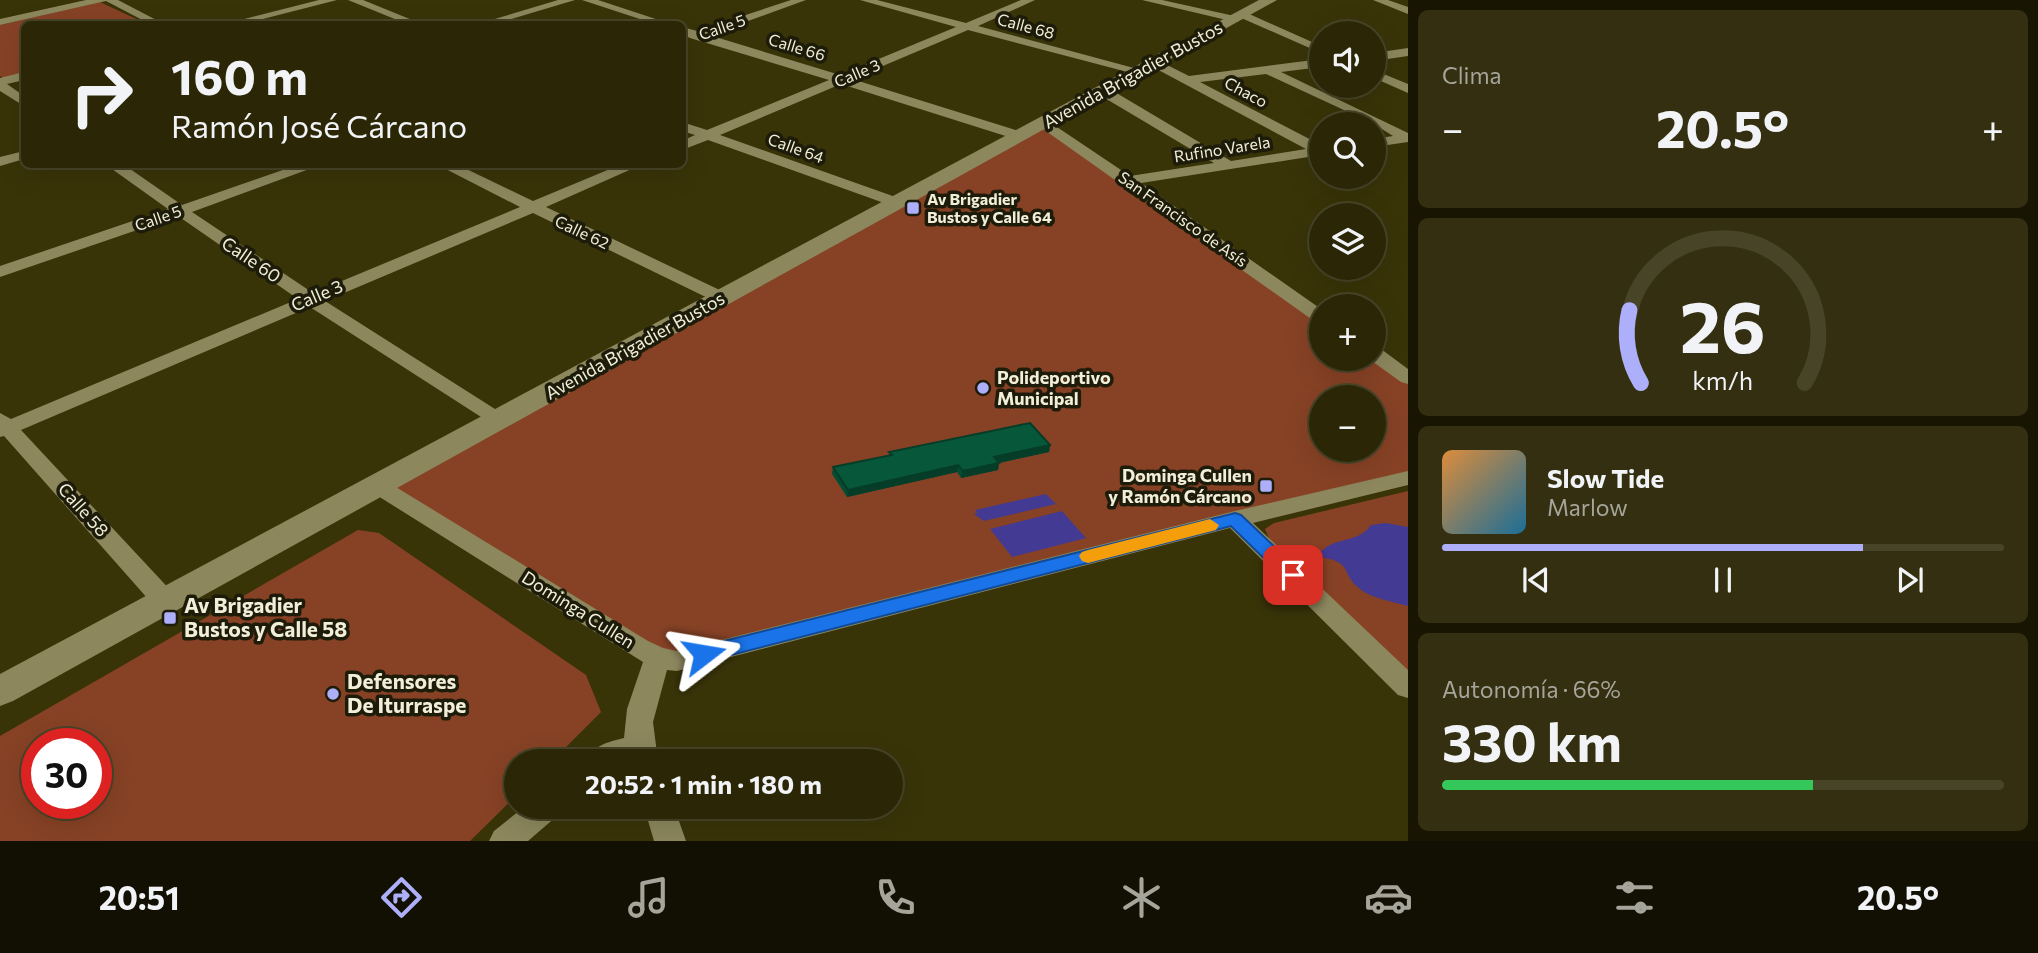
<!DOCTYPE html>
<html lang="es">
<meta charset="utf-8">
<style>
body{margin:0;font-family:Commissioner,sans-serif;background:#332f10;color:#f1f3f6;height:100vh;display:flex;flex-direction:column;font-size:26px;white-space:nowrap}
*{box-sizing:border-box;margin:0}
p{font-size:23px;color:#a6a59b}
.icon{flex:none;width:38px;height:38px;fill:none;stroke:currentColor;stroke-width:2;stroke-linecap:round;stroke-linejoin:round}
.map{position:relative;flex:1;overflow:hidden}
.details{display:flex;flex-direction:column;gap:10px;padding:10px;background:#181503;width:630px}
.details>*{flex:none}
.top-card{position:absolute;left:21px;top:21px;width:665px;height:147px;border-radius:10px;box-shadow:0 7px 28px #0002,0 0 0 2px #474428;background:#2b2706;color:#f1f3f6;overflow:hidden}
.buttons{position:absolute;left:1309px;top:21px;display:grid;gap:14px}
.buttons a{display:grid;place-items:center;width:77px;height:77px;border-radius:50%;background:#2b2706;box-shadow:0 7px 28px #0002,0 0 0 2px #474428;font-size:35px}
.speed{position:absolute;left:21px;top:728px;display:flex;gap:14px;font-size:35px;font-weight:700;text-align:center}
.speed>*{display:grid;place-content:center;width:91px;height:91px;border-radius:50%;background:#2b2706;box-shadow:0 7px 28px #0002,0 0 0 2px #474428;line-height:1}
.speed .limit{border:10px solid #d22;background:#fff;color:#111}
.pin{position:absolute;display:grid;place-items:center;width:60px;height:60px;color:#fff;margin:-30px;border-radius:14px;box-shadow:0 4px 10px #0006}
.me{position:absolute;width:77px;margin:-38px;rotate:76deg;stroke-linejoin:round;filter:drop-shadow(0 0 5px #0008)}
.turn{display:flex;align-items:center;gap:24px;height:147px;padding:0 35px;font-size:32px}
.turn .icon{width:91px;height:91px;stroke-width:2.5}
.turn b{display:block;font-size:49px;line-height:60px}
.big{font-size:52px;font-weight:700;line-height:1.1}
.details .tile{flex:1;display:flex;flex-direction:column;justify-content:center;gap:10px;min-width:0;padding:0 24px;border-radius:10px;background:#332f10}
.details .dial{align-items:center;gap:0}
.dial svg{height:182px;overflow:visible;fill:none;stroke:#474428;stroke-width:7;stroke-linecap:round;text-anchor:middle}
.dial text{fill:#f1f3f6;stroke:none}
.song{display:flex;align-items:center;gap:21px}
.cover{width:84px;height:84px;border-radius:10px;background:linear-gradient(135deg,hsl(30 70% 55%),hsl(200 70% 35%))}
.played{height:7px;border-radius:4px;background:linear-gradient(90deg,#adaffb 75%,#474428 75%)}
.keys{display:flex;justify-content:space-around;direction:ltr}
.heat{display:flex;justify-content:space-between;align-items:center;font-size:38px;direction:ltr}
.charge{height:10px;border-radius:5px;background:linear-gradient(90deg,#34c759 66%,#474428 0)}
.trip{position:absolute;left:504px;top:749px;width:399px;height:70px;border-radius:35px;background:#2b2706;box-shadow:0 7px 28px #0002,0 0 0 2px #474428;font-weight:700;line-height:70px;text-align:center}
.tab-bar{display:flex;height:112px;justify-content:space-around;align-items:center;background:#111002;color:#a6a59b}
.tab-bar .icon{width:49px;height:49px}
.tab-bar .on{color:#adaffb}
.tab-bar b{font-size:32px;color:#f1f3f6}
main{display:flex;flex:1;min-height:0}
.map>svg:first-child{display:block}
.green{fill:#874225;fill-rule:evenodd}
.water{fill:#433a94}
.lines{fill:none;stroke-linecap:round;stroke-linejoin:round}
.minor{fill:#8c875d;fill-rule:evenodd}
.tertiary{fill:#8c875d;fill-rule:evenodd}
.wall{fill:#064b33}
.shaded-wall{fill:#053d29}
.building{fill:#07573b;stroke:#053d29;stroke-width:2}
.route{fill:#1a73e8;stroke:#114b97;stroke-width:2}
.slow{fill:#f59e0b}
.poi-dot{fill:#adaffb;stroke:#1d1b0a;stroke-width:2.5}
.labels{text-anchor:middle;stroke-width:7;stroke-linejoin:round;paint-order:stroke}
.far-street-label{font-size:16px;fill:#f1efd8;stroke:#1d1b0a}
.far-poi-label{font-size:16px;font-weight:bold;fill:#f1efd8;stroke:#1d1b0a;text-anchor:start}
.street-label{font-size:18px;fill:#f1efd8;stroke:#1d1b0a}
.poi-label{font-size:18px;font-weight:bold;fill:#f1efd8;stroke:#1d1b0a;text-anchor:start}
.near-poi-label{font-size:21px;font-weight:bold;fill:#f1efd8;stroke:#1d1b0a;text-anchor:start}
</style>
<main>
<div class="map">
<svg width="1408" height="841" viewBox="0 0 1408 841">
<rect width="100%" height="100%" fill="#393408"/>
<path class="green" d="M 100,2 L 147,24 L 24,24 L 24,73 L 3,78 L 0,76 L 0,25 Z
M 1043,124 L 1321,318 L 1321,359 L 1374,359 L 1374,355 L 1408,378 L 1408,478 L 677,661 L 378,486 ZM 1321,397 L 1374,397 L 1374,450 L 1321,450 Z
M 1408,491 L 1408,673 L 1270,541 L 1265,529 L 1274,523 Z
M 358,530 L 379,533 L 586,675 L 601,712 L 552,761 L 516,761 L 516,796 L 470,841 L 0,841 L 0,736 ZM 37,744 L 96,744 L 96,803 L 37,803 Z"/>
<path class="water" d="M 1046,494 L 1056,504 L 984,521 L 974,514 L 977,513 L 975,510 Z
M 1062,511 L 1086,538 L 1012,557 L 990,529 Z
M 1386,523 L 1408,527 L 1408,606 C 1394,602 1371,598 1360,589 C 1339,573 1355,561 1317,557 C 1332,534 1356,546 1371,525 Z"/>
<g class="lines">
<path class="minor" d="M 86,0 L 118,0 L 164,24 L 150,24 L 106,1 L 0,25 L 0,19 Z
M 319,0 L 337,0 L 243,24 L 225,24 Z
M 348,0 L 363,0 L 422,24 L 407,24 Z
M 558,0 L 575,0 L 495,24 L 478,24 Z
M 582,0 L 598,0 L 671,24 L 655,24 Z
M 791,0 L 806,0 L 709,35 L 840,75 L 956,27 L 860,0 L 877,0 L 966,23 L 1021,0 L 1035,0 L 978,26 L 1145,71 L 1139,75 L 968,30 L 852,79 L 1025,133 L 1025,139 L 1015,139 L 841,84 L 720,135 L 904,200 L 906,203 L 904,206 L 898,208 L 708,140 L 682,150 L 682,141 L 695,135 L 682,131 L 682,122 L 707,130 L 829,80 L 690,38 L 682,34 L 682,27 L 697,31 Z
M 1142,0 L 1162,0 L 1239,17 L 1239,13 L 1247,13 L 1321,46 L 1321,53 L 1239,17 L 1239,21 L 1235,22 Z
M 1373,0 L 1388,0 L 1408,7 L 1408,14 Z
M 1408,48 L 1408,56 L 1374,61 L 1374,53 Z
M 1155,59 L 1189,76 L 1321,59 L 1321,67 L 1281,72 L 1408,133 L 1408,142 L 1374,147 L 1374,139 L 1393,136 L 1374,124 L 1266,74 L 1200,82 L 1321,145 L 1321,155 L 1141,183 L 1321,309 L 1321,322 L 1314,321 L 1036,124 L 1038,121 L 1048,121 L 1130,176 L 1214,163 L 1098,94 L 1098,88 L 1108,88 L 1231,161 L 1306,149 L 1151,66 L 1151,60 Z
M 1374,70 L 1408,84 L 1408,93 L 1374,78 Z
M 24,72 L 24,80 L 7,84 L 24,96 L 24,106 L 0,91 L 0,78 Z
M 24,151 L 24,159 L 0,166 L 0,157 Z
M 105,164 L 123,164 L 182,205 L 300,164 L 323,164 L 192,212 L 313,293 L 520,207 L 436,164 L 456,164 L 533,201 L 622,164 L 643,164 L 546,207 L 728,294 L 731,298 L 728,302 L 716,302 L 533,213 L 325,301 L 506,416 L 509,420 L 506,424 L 492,424 L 310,307 L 21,430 L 174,594 L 178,601 L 174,608 L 165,610 L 156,608 L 4,436 L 0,437 L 0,413 L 11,419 L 298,299 L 178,216 L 0,277 L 0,266 L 168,209 Z
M 1374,347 L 1381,349 L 1408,369 L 1408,384 L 1401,382 L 1369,359 L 1374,359 Z
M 1408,471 L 1408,485 L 1253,523 L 1408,670 L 1408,698 L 1398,695 L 1230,528 L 677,671 L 667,670 L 653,722 L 658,761 L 586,761 C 594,745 608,742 624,738 L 627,709 L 643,662 L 370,491 L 367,486 L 370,481 L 378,479 L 386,481 L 648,641 L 663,648 L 677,651 L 1235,511 Z
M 524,807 L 561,807 L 557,816 L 528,841 L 489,841 L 494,831 Z
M 644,807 L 674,807 L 686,841 L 654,841 Z"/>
<path class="tertiary" d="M 1259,0 L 1277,0 L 13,701 L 0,706 L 0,674 Z"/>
</g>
<path class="wall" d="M 1050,445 L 1049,452 L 999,463 L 998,470 L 961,478 L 957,472 L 847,497 L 832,474 L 833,467 L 889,456 L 889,452 Z"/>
<path class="shaded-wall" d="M 1050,445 L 1049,452 L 993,464 L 994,457 Z
M 999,463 L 998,470 L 961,478 L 963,471 Z
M 958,465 L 957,472 L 847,497 L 848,490 Z"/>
<path class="building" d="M 1030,423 L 1050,445 L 994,457 L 999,463 L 963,471 L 958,465 L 848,490 L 833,467 L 892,455 L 889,452 Z"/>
<path class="route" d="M 1235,513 L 1241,515 L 1299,570 L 1302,575 L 1299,580 L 1286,580 L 1231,526 L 704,662 L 697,660 L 694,654 L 697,649 L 704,646 Z"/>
<path class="slow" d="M 1210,519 L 1219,525 L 1216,530 L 1088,563 L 1082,561 L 1079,556 L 1082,552 L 1088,550 Z"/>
<g class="poi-dot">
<rect x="906" y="201" width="14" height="14" rx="3.5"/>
<circle cx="983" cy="388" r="7"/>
<rect x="1259" y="479" width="14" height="14" rx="3.5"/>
<rect x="163" y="611" width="14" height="14" rx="3.5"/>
<circle cx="333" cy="694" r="7"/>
</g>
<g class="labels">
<g class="far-street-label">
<text transform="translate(1026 26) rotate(15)" y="6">Calle 68</text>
<text transform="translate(722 27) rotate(-19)" y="6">Calle 5</text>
<text transform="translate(797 47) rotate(17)" y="6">Calle 66</text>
<text transform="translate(857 73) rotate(-23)" y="6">Calle 3</text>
<text transform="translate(1246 92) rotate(28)" y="6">Chaco</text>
<text transform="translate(796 148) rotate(20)" y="6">Calle 64</text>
<text transform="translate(1222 149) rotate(-9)" y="6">Rufino Varela</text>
<text transform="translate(158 218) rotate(-19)" y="6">Calle 5</text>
<text transform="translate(1183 219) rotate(35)" y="6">San Francisco de Asís</text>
<text transform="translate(582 232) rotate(25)" y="6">Calle 62</text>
</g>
<g class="far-poi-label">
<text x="927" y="205">Av Brigadier<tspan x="927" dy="18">Bustos y Calle 64</tspan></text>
</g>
<g class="street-label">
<text transform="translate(1133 75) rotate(-29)" y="6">Avenida Brigadier Bustos</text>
<text transform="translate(251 260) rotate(34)" y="6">Calle 60</text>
<text transform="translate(317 296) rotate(-23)" y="6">Calle 3</text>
<text transform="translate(635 346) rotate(-29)" y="6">Avenida Brigadier Bustos</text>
<text transform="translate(83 510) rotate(48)" y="6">Calle 58</text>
<text transform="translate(578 610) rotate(32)" y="6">Dominga Cullen</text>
</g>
<g class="poi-label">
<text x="997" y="384">Polideportivo<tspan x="997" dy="21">Municipal</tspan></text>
<text x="1252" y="482" text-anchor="end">Dominga Cullen<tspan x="1252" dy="21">y Ramón Cárcano</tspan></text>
</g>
<g class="near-poi-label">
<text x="184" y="613">Av Brigadier<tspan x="184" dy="24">Bustos y Calle 58</tspan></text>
<text x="347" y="689">Defensores<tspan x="347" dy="24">De Iturraspe</tspan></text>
</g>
</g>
</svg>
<div class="buttons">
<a><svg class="icon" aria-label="sound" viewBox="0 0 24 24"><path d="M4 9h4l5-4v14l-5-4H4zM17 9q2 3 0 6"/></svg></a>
<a><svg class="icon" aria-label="search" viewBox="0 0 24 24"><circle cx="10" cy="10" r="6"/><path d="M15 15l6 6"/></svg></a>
<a><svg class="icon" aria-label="layers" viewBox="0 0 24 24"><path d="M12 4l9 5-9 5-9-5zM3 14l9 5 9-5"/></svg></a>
<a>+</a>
<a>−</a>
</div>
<div class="speed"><div class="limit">30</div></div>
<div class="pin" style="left:1293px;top:575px;background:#d93025"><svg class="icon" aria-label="arrive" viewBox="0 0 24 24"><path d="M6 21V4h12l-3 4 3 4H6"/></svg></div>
<svg class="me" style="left:704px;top:654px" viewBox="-20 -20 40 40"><path d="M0-17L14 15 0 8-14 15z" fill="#1a73e8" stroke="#fff" stroke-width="4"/></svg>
<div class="trip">20:52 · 1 min · 180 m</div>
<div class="top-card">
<div class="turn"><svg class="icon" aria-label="right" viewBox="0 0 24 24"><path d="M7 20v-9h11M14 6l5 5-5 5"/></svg><div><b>160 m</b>Ramón José Cárcano</div></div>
</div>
</div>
<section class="details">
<div class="tile"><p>Clima</p>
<div class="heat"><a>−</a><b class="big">20.5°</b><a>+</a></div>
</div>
<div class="tile dial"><svg viewBox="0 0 100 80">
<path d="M14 69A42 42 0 1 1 86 69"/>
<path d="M14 69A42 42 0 0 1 9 37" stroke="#adaffb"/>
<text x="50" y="56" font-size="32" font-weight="700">26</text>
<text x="50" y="72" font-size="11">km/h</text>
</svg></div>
<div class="tile">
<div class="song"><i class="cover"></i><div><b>Slow Tide</b><p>Marlow</p></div></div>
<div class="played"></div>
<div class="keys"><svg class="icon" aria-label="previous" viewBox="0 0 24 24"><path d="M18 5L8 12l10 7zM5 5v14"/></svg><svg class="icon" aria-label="pause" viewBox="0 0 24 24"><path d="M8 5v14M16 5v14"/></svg><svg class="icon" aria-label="next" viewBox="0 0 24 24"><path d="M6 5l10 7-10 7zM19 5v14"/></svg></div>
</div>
<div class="tile"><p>Autonomía · 66%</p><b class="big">330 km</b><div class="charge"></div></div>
</section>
</main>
<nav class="tab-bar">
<b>20:51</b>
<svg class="icon on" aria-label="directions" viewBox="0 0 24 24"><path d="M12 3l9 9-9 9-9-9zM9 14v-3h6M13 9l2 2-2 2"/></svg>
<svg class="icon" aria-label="music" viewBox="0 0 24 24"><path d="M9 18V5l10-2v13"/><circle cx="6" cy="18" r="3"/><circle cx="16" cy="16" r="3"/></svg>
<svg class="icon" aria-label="phone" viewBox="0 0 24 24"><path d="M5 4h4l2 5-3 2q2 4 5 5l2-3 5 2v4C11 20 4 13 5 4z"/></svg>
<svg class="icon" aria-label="climate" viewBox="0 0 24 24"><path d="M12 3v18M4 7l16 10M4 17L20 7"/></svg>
<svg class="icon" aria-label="car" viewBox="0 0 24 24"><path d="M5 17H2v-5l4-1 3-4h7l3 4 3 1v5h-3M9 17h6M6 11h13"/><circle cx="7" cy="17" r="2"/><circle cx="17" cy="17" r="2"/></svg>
<svg class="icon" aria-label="filters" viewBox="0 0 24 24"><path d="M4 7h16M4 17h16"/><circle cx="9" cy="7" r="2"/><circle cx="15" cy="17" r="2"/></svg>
<b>20.5°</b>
</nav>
